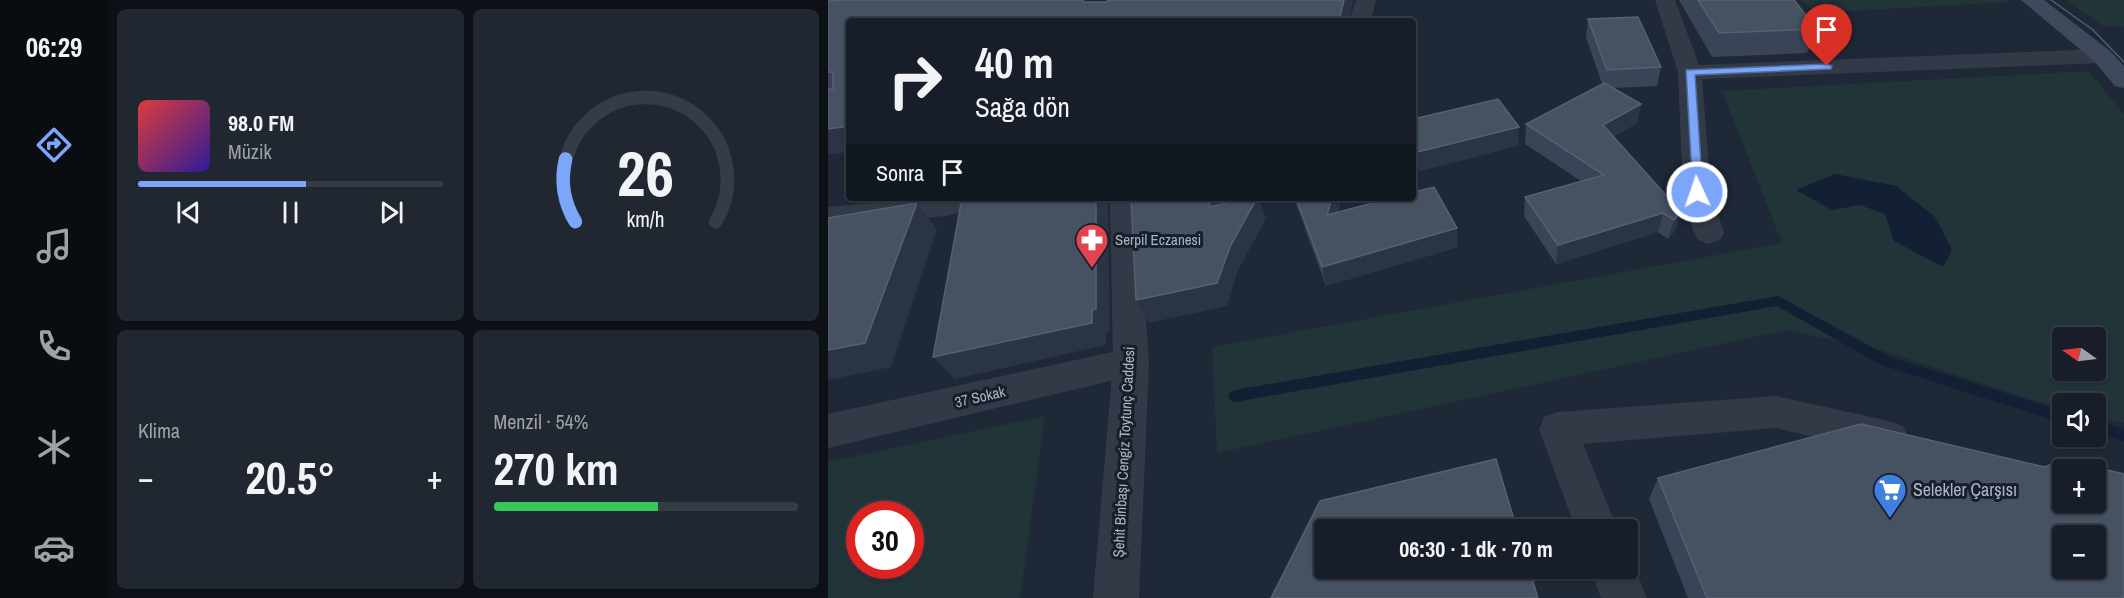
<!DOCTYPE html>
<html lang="tr">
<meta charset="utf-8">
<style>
body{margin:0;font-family:"Archivo Narrow",sans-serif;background:#202731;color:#f1f3f6;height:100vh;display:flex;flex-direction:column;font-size:22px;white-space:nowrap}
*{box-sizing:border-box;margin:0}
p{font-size:20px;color:#9ea2a8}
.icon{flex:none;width:33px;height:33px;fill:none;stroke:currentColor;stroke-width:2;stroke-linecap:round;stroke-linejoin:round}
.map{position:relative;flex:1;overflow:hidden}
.drawer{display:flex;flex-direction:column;gap:9px;padding:9px;background:#0d1017;width:720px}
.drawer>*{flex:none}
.banner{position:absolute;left:18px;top:18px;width:570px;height:183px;border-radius:6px;box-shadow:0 2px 4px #0004,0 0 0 2px #363c46;background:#171e29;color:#f1f3f6;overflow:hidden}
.needle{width:39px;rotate:284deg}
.tools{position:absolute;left:1224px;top:327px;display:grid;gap:12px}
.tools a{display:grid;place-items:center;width:54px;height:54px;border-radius:6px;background:#171e29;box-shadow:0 2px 4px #0004,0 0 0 2px #363c46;font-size:30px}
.speed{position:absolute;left:18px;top:501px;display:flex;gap:12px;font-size:30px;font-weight:700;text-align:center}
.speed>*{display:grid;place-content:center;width:78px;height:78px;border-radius:50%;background:#171e29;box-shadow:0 2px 4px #0004,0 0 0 2px #363c46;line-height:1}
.speed .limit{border:9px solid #d22;background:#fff;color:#111}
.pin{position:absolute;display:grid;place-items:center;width:51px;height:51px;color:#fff;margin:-62px -26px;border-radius:50% 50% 50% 0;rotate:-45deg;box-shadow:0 0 6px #0007}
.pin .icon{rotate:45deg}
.me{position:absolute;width:66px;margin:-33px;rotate:357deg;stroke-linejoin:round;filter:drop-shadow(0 0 4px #0008)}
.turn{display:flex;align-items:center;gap:21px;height:126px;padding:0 30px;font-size:27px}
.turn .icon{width:78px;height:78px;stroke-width:2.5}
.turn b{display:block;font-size:42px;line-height:51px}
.then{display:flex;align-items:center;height:57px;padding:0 30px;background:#0003;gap:12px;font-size:22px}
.big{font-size:45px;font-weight:700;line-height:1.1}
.drawer .card{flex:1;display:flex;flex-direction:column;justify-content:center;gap:9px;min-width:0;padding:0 21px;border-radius:9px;background:#202731}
.drawer .dial{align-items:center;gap:0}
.dial svg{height:156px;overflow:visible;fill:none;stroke:#363c46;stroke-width:7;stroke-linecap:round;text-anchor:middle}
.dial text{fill:#f1f3f6;stroke:none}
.song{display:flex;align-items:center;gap:18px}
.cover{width:72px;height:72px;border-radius:9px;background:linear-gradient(135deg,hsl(0 70% 55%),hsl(250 70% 35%))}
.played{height:6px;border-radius:3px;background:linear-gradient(90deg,#7ca6fa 55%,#363c46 55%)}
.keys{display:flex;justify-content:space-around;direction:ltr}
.heat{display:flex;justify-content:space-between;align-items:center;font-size:33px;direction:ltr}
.charge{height:9px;border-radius:4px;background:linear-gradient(90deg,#34c759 54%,#363c46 0)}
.drawer .tiles{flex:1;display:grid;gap:9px;grid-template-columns:repeat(2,1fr)}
.trip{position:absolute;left:486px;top:519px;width:324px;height:60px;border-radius:6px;background:#171e29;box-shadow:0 2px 4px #0004,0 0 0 2px #363c46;font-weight:700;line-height:60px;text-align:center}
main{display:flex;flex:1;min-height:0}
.tab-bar{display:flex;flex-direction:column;width:108px;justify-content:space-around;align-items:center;background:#090c10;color:#9ea2a8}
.tab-bar .icon{width:42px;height:42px}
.tab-bar .on{color:#7ca6fa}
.tab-bar b{font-size:27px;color:#f1f3f6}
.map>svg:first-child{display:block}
.green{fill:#213438;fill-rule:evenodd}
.water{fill:#131f34}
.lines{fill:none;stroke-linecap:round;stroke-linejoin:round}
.stream{fill:#131f34;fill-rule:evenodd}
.minor{fill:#333a47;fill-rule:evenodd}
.tertiary{fill:#333a47;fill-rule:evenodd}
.secondary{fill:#40495b;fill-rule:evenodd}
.tram{stroke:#545e6f;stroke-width:1.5}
.wall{fill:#3a4456}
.shaded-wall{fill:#2a3445}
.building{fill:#465162;stroke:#566071;stroke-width:1.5;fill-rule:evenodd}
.route{fill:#7ca6fa;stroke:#516ca2;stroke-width:1.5}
.labels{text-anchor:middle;stroke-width:6;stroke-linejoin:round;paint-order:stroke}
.poi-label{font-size:15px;fill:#adb5c4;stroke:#181f2c;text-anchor:start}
.street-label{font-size:15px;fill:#adb5c4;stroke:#181f2c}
.near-poi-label{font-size:18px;fill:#adb5c4;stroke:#181f2c;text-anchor:start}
</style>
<main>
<nav class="tab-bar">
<b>06:29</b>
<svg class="icon on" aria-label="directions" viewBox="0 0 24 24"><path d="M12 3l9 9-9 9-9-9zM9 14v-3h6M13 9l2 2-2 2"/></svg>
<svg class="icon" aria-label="music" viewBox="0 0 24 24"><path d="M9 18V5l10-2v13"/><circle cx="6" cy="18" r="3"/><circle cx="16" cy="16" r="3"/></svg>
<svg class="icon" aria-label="phone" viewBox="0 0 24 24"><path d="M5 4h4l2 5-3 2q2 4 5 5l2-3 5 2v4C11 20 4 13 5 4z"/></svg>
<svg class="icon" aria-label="climate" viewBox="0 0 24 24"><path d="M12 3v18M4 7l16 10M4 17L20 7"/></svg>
<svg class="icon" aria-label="car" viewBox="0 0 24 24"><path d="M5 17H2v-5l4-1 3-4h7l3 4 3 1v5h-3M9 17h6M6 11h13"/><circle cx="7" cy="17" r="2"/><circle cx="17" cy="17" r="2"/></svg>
</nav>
<section class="drawer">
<div class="tiles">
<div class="card">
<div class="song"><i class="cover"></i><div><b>98.0 FM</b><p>Müzik</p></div></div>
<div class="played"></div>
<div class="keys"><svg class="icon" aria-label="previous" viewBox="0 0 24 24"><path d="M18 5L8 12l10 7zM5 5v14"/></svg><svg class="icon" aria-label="pause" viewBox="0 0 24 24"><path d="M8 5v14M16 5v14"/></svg><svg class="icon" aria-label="next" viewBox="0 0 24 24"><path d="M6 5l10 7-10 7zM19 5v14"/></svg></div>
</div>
<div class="card dial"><svg viewBox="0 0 100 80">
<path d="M14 69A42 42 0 1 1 86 69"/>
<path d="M14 69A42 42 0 0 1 9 37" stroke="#7ca6fa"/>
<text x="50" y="56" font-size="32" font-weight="700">26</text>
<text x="50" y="72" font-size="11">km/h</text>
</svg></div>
<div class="card"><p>Klima</p>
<div class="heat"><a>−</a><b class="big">20.5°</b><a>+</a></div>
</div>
<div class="card"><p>Menzil · 54%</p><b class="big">270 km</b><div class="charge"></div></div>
</div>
</section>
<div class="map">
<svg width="1296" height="598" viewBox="0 0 1296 598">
<rect width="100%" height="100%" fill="#1f2837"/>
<path class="green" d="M 974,0 L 1180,0 L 1183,2 L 986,13 Z
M 1237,0 L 1296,0 L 1296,27 L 1275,26 Z
M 1261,71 L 1296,115 L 1296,423 L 1268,416 L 1268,404 L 1234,404 L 1234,407 L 1207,401 L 1050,349 L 958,330 L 389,453 L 384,347 L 954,243 L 894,91 ZM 1234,338 L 1268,338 L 1268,370 L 1234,370 Z
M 217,416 L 192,598 L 0,598 L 0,462 ZM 82,514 L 82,566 L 32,566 L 32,514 Z"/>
<path class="water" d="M 1007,174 L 1068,186 L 1107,217 L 1124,250 L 1115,267 L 1066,241 L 1057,214 L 1032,205 L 1004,210 L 968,190 Z"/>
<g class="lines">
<path class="stream" d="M 950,296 L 1062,357 L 1234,411 L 1234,423 L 1053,365 L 949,306 L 407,402 L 402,400 L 400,396 L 402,392 L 407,390 Z
M 1268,421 L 1296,429 L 1296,441 L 1268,433 Z"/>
<path class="minor" d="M 528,0 L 548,0 L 543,21 L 521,21 Z
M 827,0 L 847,0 L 871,65 L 1274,49 L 1282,51 L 1286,56 L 1282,61 L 1274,63 L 874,79 L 883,192 L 896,233 L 892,240 L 881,244 L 870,240 L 866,233 L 855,192 L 850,72 Z
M 98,198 L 165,198 L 161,205 L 117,216 L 0,227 L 0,207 Z
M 303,348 L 316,353 L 321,363 L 316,373 L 0,448 L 0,414 Z
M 948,396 L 1061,421 L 1075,426 L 1080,438 L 1075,450 L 1061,455 L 948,428 L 755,444 L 790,530 L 748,530 L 711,429 L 716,417 L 730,412 Z
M 800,552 L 819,598 L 773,598 L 762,568 L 800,568 Z"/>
<path class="tertiary" d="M 282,198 L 310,198 L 321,363 L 311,598 L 265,598 L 285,363 Z"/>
<path class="secondary" d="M 1193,0 L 1216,0 L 1282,51 L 1296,66 L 1296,88 L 1287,86 L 1266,61 Z"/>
<path class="tram" d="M 1223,0 L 1265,30 L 1296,62"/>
</g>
<path class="wall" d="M 0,0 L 256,0 L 256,2 L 278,2 L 280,0 L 525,0 L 520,21 L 21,21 L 0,155 Z
M 851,0 L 966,0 L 989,29 L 979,53 L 884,57 Z
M 760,19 L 833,67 L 829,86 L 785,88 L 813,104 L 809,123 L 785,137 L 853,212 L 847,231 L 840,239 L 830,232 L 728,264 L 696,216 L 697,197 L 753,181 L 697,144 L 698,124 L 774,84 L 758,37 Z
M 466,198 L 513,198 L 510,213 L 630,247 L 498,286 Z
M 1217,467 L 1296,598 L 860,598 L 821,499 L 830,478 Z"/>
<path class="shaded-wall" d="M 516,0 L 525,0 L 520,21 L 511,21 Z
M 813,104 L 809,123 L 772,144 L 775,125 Z
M 21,126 L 21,152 L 0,155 L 0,129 Z
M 691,127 L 690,146 L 585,173 L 585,153 Z
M 268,198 L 280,198 L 282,331 L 278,332 L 278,345 L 127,379 L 105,357 Z
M 384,198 L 399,198 L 390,230 L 381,207 Z
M 429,198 L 431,198 L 438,219 L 410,270 L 399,306 L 321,323 L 308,300 Z
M 504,198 L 513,198 L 504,235 L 499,215 Z
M 89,203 L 109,229 L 63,367 L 0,380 L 0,350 Z
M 853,212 L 847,231 L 840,239 L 846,220 Z
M 835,213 L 830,232 L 728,264 L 730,245 Z
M 629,228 L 630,247 L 498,286 L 494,267 Z"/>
<path class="building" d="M 19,0 L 255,0 L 256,2 L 278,2 L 280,0 L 516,0 L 511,21 L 21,21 L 21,126 L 0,129 L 0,89 L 5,89 L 5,72 L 0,72 L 0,1 Z
M 870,0 L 966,0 L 989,29 L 891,33 Z
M 810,17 L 833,67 L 779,70 L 760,19 Z
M 776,83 L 813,104 L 775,125 L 853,212 L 846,220 L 835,213 L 730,245 L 697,197 L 776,175 L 698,124 Z
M 670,99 L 691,127 L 585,153 L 585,119 Z
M 606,187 L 629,228 L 494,267 L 468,198 L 504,198 L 499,215 L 564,198 L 585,198 L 585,192 Z
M 134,198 L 268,198 L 268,309 L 264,310 L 264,323 L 105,357 Z
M 303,198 L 384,198 L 381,207 L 421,198 L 429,198 L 402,247 L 389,283 L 308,300 Z
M 89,203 L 37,343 L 0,350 L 0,218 Z
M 1033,424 L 1217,467 L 1235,459 L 1296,474 L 1296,598 L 879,598 L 830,478 ZM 1234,470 L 1268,470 L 1268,502 L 1234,502 ZM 1234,536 L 1268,536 L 1268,568 L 1234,568 Z
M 668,459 L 689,530 L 496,530 L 496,568 L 701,568 L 710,598 L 443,598 L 492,501 Z"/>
<path class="route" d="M 999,64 L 1004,66 L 1003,69 L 867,75 L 875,192 L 873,195 L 865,195 L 858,70 Z"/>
<defs>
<g id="pharmacy-pin" transform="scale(1.725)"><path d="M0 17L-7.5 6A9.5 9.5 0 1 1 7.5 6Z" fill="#e0444e" stroke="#181f2c"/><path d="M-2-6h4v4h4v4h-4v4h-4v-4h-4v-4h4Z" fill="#fff"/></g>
<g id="supermarket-pin" transform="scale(1.725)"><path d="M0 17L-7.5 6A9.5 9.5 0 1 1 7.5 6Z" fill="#3f7fe0" stroke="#181f2c"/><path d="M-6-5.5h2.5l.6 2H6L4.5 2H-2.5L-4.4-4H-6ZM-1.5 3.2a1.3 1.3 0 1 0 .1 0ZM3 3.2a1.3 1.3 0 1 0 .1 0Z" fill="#fff"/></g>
</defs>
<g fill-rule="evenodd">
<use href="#pharmacy-pin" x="264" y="240"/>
<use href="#supermarket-pin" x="1062" y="490"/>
</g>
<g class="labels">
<g class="poi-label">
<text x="287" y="245">Serpil Eczanesi</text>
</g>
<g class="street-label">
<text transform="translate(152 397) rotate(-13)" y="5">37 Sokak</text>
<text transform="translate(296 452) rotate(-87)" y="5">Şehit Binbaşı Cengiz Toytunç Caddesi</text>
</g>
<g class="near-poi-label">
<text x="1085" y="496">Selekler Çarşısı</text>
</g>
</g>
</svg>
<div class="tools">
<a><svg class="needle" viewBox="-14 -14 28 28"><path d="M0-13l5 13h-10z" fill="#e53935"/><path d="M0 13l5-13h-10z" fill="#9ea2a8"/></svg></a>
<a><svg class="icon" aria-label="sound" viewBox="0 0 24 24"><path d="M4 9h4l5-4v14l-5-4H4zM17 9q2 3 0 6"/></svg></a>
<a>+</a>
<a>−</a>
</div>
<div class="speed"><div class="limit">30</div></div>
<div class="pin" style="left:999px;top:66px;background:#d93025"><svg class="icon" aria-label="arrive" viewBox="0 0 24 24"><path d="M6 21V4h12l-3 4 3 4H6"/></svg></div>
<svg class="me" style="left:869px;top:192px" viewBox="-20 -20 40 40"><circle r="17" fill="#7ca6fa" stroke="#fff" stroke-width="3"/><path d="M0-11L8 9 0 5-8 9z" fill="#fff"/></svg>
<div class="trip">06:30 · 1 dk · 70 m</div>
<div class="banner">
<div class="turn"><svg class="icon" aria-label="right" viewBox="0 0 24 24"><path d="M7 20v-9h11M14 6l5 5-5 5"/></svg><div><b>40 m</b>Sağa dön</div></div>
<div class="then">Sonra<svg class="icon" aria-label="arrive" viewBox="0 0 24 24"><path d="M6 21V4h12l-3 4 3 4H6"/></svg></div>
</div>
</div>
</main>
